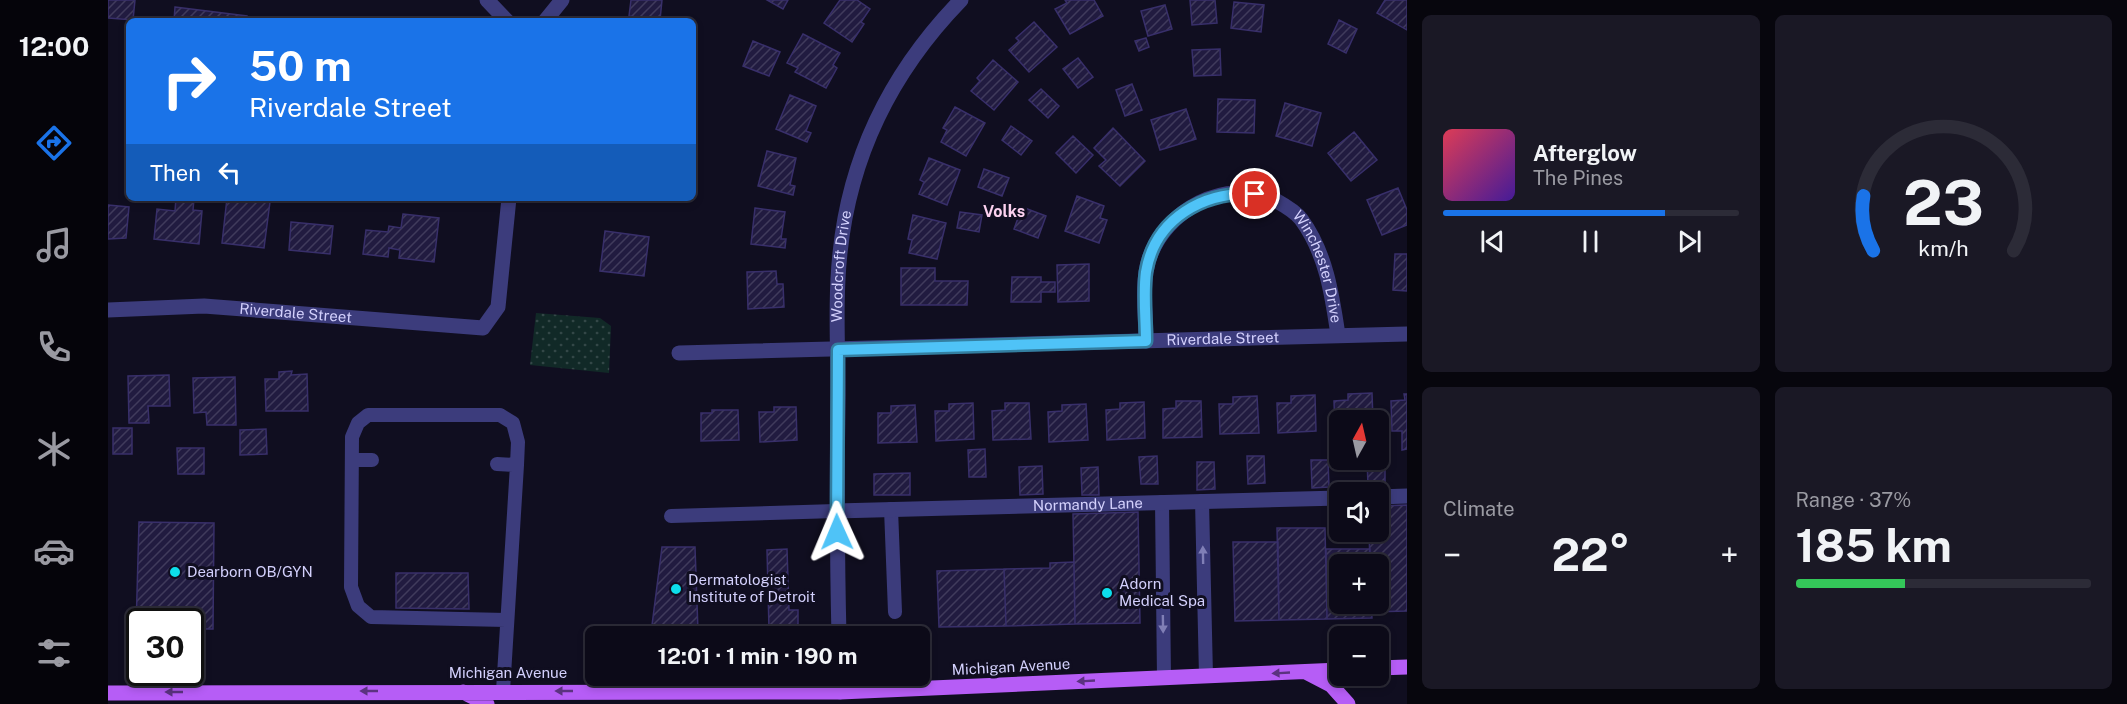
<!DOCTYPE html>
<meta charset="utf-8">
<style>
body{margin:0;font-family:"Public Sans",sans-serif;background:#1a1825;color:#f1f3f6;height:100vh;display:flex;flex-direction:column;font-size:22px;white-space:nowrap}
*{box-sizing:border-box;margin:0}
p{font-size:20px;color:#9a9aa2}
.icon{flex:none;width:33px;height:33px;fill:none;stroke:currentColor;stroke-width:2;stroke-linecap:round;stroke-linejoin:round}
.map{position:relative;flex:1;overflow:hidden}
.side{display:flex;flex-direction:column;gap:15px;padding:15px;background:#07060d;width:720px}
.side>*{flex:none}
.banner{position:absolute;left:18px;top:18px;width:570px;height:183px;border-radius:9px;box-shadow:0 3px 9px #0003,0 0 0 2px #2c2b37;background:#1a73e8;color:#fff;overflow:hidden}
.needle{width:39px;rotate:8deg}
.tools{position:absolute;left:1221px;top:410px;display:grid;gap:12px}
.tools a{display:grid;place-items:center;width:60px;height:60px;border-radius:9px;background:#0c0a18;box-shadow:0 3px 9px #0003,0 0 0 2px #2c2b37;font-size:30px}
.speed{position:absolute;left:18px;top:608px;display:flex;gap:12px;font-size:30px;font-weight:700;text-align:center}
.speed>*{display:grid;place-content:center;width:78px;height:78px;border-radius:50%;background:#0c0a18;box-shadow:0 3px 9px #0003,0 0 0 2px #2c2b37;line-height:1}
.speed .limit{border:3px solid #111;border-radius:9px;background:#fff;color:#111}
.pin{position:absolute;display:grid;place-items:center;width:51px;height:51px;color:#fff;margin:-26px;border:3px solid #fff;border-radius:50%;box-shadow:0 2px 6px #0007}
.me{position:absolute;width:66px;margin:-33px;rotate:359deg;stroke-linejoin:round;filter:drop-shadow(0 0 4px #0008)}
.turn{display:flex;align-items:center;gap:21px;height:126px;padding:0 24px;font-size:27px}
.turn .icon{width:78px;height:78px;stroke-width:2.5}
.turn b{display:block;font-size:42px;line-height:51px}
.then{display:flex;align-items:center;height:57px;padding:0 24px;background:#0003;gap:12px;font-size:22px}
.big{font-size:45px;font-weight:700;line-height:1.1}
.side .tile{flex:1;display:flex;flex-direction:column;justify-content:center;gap:9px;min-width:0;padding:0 21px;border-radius:9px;background:#1a1825}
.side .dial{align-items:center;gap:0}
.dial svg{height:156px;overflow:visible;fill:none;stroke:#2c2b37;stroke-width:7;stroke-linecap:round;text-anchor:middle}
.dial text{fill:#f1f3f6;stroke:none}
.song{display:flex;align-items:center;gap:18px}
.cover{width:72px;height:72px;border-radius:9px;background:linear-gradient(135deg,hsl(350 70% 55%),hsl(260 70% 35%))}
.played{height:6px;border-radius:3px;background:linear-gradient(90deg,#1a73e8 75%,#2c2b37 75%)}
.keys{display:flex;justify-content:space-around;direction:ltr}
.heat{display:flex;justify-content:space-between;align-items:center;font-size:33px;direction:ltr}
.charge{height:9px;border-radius:4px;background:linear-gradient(90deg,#34c759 37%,#2c2b37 0)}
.side .tiles{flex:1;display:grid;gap:15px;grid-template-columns:repeat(2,1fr)}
.trip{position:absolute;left:477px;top:626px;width:345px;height:60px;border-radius:9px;background:#0c0a18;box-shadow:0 3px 9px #0003,0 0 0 2px #2c2b37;font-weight:700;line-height:60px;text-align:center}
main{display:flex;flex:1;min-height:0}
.tabs{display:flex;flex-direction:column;width:108px;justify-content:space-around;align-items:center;background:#05040a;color:#9a9aa2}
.tabs .icon{width:42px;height:42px}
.tabs .active{color:#1a73e8}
.tabs b{font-size:27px;color:#f1f3f6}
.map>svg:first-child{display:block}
.park{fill:url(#park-dots)}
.building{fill:url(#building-hatch);stroke:#382f6a;stroke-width:1.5}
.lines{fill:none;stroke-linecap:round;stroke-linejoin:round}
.service{stroke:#3c3c7c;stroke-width:14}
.minor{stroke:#3c3c7c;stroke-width:15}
.primary{stroke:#b65df6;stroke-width:15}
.oneway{fill:#807fb6}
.oneway2{fill:#5b3280}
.route-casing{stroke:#337fa1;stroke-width:15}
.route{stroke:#4fc3f7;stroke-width:10}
.poi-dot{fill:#0ddeeb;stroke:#100e20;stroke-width:2}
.labels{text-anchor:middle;stroke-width:6;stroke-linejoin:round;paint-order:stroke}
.street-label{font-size:15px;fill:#d3d0fc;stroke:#100e20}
.poi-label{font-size:15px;fill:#d3d0fc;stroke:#100e20;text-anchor:start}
.neighbourhood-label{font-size:16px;font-weight:bold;fill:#fcd1ef;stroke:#100e20}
</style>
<main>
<nav class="tabs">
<b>12:00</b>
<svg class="icon active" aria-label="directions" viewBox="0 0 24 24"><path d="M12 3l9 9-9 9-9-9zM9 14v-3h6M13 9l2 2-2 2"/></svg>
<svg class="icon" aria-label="music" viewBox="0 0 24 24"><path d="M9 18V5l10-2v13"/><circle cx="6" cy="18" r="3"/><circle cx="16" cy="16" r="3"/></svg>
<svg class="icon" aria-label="phone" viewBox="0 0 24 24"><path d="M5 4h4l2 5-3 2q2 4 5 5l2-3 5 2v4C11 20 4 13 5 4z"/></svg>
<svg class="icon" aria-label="climate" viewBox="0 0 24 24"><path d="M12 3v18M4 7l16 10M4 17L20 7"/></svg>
<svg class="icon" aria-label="car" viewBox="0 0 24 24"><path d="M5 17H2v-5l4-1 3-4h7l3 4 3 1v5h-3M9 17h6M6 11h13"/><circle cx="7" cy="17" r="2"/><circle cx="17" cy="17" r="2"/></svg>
<svg class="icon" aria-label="filters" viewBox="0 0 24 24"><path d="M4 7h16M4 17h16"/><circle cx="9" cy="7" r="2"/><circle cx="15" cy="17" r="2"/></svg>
</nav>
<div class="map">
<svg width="1299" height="704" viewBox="0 0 1299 704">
<defs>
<pattern id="park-dots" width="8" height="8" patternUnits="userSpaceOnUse" patternTransform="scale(1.5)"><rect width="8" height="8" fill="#112927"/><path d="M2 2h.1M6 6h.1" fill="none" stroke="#334747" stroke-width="1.8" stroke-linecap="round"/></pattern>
<pattern id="building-hatch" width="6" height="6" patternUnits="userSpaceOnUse" patternTransform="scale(1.5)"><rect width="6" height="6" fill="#211b40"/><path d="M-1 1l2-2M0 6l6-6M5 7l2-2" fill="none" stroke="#403b5c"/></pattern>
</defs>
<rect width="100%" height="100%" fill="#100e20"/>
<path class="park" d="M 428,313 L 492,318 L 503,326 L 501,373 L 422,365 Z"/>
<path class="building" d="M 0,0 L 27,0 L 25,20 L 0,18 Z
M 523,0 L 554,0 L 552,20 L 521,16 Z
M 659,0 L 680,0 L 675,9 Z
M 732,0 L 749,0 L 762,9 L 753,22 L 756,24 L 744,42 L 716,23 Z
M 957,0 L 986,0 L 995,16 L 962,34 L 947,9 L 959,3 Z
M 1082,0 L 1107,0 L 1109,23 L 1084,25 Z
M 1277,0 L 1299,0 L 1299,30 L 1269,13 Z
M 1126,2 L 1156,5 L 1153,32 L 1123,28 Z
M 1057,5 L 1064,29 L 1040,36 L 1033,11 Z
M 67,7 L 139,16 L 139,21 L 66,21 Z
M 1231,20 L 1249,29 L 1238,53 L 1220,44 Z
M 926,22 L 949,47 L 921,72 L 901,50 L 911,41 L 908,38 Z
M 695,34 L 732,53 L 725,65 L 729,68 L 718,88 L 687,72 L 690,68 L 679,63 Z
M 1038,38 L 1041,47 L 1031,51 L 1027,41 Z
M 645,41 L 672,52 L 661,76 L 635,66 Z
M 1112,49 L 1113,75 L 1086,76 L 1084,50 Z
M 970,58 L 985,77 L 970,88 L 955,69 Z
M 885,60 L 910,82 L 886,110 L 863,91 L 872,81 L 869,78 Z
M 1024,84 L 1034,110 L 1017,116 L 1008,90 Z
M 933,89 L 951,106 L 940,118 L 921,100 Z
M 682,95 L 708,106 L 698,131 L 703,133 L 699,142 L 668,129 Z
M 1110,99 L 1147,100 L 1146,133 L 1109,132 Z
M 1177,103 L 1213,113 L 1204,146 L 1168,136 Z
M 847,107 L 877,123 L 858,156 L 833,142 L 839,130 L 835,128 Z
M 1078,109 L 1088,139 L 1052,150 L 1043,120 Z
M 903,126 L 924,141 L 913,155 L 894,140 Z
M 1005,128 L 1037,161 L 1012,186 L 991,166 L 998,160 L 986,148 Z
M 1246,132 L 1269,160 L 1243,181 L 1220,153 Z
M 965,136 L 985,155 L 968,173 L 948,153 Z
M 659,151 L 688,158 L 682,185 L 687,186 L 685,195 L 650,186 Z
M 821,158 L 852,170 L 839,205 L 811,194 L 816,182 L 812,180 Z
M 876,169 L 901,178 L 894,196 L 870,187 Z
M 1290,188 L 1299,210 L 1299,225 L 1274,235 L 1259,200 Z
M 969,196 L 996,206 L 992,218 L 999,220 L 991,243 L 957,231 Z
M 68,198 L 86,199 L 85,210 L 94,211 L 91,244 L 46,239 L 49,209 L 67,211 Z
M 119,198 L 162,202 L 156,248 L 114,243 Z
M 0,205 L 21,207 L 18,238 L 0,239 Z
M 914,207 L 938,216 L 930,238 L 906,229 Z
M 647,208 L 677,212 L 673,239 L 678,239 L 677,248 L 643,244 Z
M 852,212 L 874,215 L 871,232 L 849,228 Z
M 295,214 L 331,218 L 326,262 L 291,258 L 292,250 L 281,248 L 280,257 L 255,254 L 258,230 L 280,232 L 281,226 L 293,228 Z
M 805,215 L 838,223 L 829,259 L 801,253 L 804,240 L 800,239 Z
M 183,222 L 225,226 L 222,254 L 181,250 Z
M 497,231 L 541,237 L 536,276 L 492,271 Z
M 1287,254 L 1299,254 L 1299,291 L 1285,290 Z
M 981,264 L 981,301 L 950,302 L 949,265 Z
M 793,268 L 827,268 L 827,281 L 860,281 L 859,305 L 793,305 Z
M 668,271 L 669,284 L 675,284 L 676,307 L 640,309 L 639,272 Z
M 904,277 L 933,277 L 933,282 L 947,282 L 947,292 L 933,292 L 933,302 L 903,302 Z
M 184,371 L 183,375 L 199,374 L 200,411 L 158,411 L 157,379 L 171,379 L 171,372 Z
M 61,375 L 62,406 L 40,406 L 41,423 L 21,423 L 20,376 Z
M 127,377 L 128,425 L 99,425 L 98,412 L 86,413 L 85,378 Z
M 1264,393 L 1265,420 L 1232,420 L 1232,430 L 1227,430 L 1226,401 L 1240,400 L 1240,394 Z
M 1296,394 L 1299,394 L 1299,449 L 1294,450 L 1294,431 L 1284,431 L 1283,401 L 1297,400 Z
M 1207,395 L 1208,431 L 1170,433 L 1169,403 L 1183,403 L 1183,396 Z
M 1149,396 L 1151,433 L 1112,434 L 1111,404 L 1125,404 L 1125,397 Z
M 1068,401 L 1093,401 L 1094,437 L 1055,438 L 1055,409 L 1068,408 Z
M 1036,402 L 1037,438 L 999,440 L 998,410 L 1012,409 L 1012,403 Z
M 865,403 L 866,439 L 828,441 L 827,411 L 841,411 L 841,404 Z
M 897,403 L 921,403 L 923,439 L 885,440 L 884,411 L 897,410 Z
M 978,404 L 980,440 L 941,442 L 940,412 L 954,411 L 954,405 Z
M 807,405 L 809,442 L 770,443 L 770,413 L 783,413 L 783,406 Z
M 666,407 L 688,407 L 689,440 L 652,442 L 651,412 L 666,412 Z
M 604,410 L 630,410 L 631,440 L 593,441 L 593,413 L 604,413 Z
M 5,428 L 24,428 L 24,454 L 5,454 Z
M 158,429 L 159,454 L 132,455 L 132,430 Z
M 69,448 L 96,448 L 96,474 L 70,474 Z
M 877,449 L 878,477 L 861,477 L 860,450 Z
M 1049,456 L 1050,484 L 1033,484 L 1031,457 Z
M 1139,456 L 1156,456 L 1157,483 L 1140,484 Z
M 1270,457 L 1277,457 L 1277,485 L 1260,485 L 1259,459 Z
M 1203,460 L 1220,460 L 1221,487 L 1204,488 Z
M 1089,462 L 1106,462 L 1107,489 L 1089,490 Z
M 934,466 L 935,494 L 912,495 L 911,467 Z
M 990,467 L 991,495 L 974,495 L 973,468 Z
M 802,473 L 802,495 L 766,495 L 766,474 Z
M 1299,505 L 1299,611 L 1263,612 L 1263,603 L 1270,603 L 1270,564 L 1262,564 L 1261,531 L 1270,531 L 1270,506 Z
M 1030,512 L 1032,623 L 967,624 L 965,514 Z
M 31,522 L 106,523 L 105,629 L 82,629 L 82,621 L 32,621 L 32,629 L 28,629 Z
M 1169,528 L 1217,528 L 1219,619 L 1171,620 Z
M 1125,542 L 1170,542 L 1171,620 L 1127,621 Z
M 554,547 L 587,547 L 590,631 L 543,633 Z
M 679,549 L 681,610 L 690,610 L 690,628 L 661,629 L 659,550 Z
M 1218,549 L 1262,549 L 1262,564 L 1232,564 L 1232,603 L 1263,603 L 1264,618 L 1219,619 Z
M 966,562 L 967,624 L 898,626 L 896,569 L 942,568 L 942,563 Z
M 896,569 L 898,626 L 831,627 L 829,571 Z
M 288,573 L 360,573 L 361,609 L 288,608 Z"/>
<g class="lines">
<path class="service" d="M 244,460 L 264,460
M 389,464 L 409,465
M 1094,501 L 1098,676
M 1054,502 L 1056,678
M 783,509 L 787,612
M 563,516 L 728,511
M 395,691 L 409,465 L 410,442 L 405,423 L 392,415 L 260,415 L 250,423 L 244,437 L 243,587 L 250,606 L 263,617 L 398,620"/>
<g class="minor">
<path d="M 379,0 L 399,21"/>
<path d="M 437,21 L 454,0"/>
<path id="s1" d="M 0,310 L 96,306 L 375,328 L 390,307 L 401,198"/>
<path id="s2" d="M 1038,341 C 1038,315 1033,284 1041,259 C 1057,210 1118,177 1167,200 C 1176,205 1187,211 1193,219 C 1218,253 1224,294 1230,335"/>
<path id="s3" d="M 571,353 L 1299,334"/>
<path d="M 1270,497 L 1299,496"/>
<path id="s4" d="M 728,511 L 1232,498"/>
<path id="s5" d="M 731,636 C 729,555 729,475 730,395 C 730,348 727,300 732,253 C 742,155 784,71 853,0"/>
<path d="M 731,675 L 732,692"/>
</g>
<path class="primary" d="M 1270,668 L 1299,667
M 1198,672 L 1223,685 L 1240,704
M 355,692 L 379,704
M 0,693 L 732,692 L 1232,670"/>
</g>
<defs><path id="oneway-solid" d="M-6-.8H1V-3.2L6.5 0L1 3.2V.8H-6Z" transform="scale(1.5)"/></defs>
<g class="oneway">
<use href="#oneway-solid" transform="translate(1095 555) rotate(-91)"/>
<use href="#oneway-solid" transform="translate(1055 624) rotate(89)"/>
</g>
<g class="oneway2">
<use href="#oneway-solid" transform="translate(1173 673) rotate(177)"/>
<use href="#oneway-solid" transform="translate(978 681) rotate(177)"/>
<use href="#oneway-solid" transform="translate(261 691) rotate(180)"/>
<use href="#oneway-solid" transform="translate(456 691) rotate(-180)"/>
<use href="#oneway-solid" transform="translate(66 692) rotate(180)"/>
</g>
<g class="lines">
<g class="route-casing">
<path id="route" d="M 729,532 L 730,350 L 1038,341 C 1038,319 1035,294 1038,272 C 1047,218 1096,191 1147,194"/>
</g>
<use href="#route" class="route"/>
</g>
<g class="poi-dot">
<circle cx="67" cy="572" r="6"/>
<circle cx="568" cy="589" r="6"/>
<circle cx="999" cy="593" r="6"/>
</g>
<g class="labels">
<g class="street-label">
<text dy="5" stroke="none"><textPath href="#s5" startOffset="370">Woodcroft Drive</textPath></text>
<text dy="5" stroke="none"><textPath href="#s2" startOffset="322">Winchester Drive</textPath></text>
<text dy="5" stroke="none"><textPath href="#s1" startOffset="188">Riverdale Street</textPath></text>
<text dy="5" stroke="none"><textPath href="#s3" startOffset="544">Riverdale Street</textPath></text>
<text dy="5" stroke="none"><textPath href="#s4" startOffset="252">Normandy Lane</textPath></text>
<text transform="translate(903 667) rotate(-3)" y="5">Michigan Avenue</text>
<text x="400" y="678">Michigan Avenue</text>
</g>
<g class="poi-label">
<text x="79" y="577">Dearborn OB/GYN</text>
<text x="580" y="585">Dermatologist<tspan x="580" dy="17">Institute of Detroit</tspan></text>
<text x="1011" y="589">Adorn<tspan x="1011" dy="17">Medical Spa</tspan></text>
</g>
<g class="neighbourhood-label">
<text x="896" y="217">Volks</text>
</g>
</g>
</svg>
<div class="tools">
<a><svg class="needle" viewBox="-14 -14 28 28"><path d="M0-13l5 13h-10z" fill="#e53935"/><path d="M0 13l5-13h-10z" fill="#9a9aa2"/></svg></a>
<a><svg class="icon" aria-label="sound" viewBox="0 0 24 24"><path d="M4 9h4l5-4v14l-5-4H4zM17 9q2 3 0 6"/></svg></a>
<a>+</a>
<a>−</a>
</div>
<div class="speed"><div class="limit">30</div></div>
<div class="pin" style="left:1147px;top:194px;background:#d93025"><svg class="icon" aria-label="arrive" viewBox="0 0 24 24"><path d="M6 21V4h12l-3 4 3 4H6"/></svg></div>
<svg class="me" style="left:729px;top:532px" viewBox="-20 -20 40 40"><path d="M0-17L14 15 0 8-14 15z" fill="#4fc3f7" stroke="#fff" stroke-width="4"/></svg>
<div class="trip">12:01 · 1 min · 190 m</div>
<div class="banner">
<div class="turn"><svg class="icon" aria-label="right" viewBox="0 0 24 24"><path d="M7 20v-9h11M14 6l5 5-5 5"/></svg><div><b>50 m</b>Riverdale Street</div></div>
<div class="then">Then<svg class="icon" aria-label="left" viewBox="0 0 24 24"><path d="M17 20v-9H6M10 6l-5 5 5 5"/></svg></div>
</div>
</div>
<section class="side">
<div class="tiles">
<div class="tile">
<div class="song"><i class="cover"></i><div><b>Afterglow</b><p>The Pines</p></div></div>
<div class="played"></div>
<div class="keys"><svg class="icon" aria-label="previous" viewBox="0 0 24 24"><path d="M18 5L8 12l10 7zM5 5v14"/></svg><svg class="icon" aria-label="pause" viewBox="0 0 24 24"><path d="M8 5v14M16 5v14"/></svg><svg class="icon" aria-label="next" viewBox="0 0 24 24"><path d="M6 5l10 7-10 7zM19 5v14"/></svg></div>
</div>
<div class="tile dial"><svg viewBox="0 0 100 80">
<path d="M14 69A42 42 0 1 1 86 69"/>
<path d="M14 69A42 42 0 0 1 9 41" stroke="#1a73e8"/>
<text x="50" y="56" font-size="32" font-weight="700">23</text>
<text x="50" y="72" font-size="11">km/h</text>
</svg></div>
<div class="tile"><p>Climate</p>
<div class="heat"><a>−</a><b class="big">22°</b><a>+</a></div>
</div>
<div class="tile"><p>Range · 37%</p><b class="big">185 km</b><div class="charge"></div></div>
</div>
</section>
</main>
